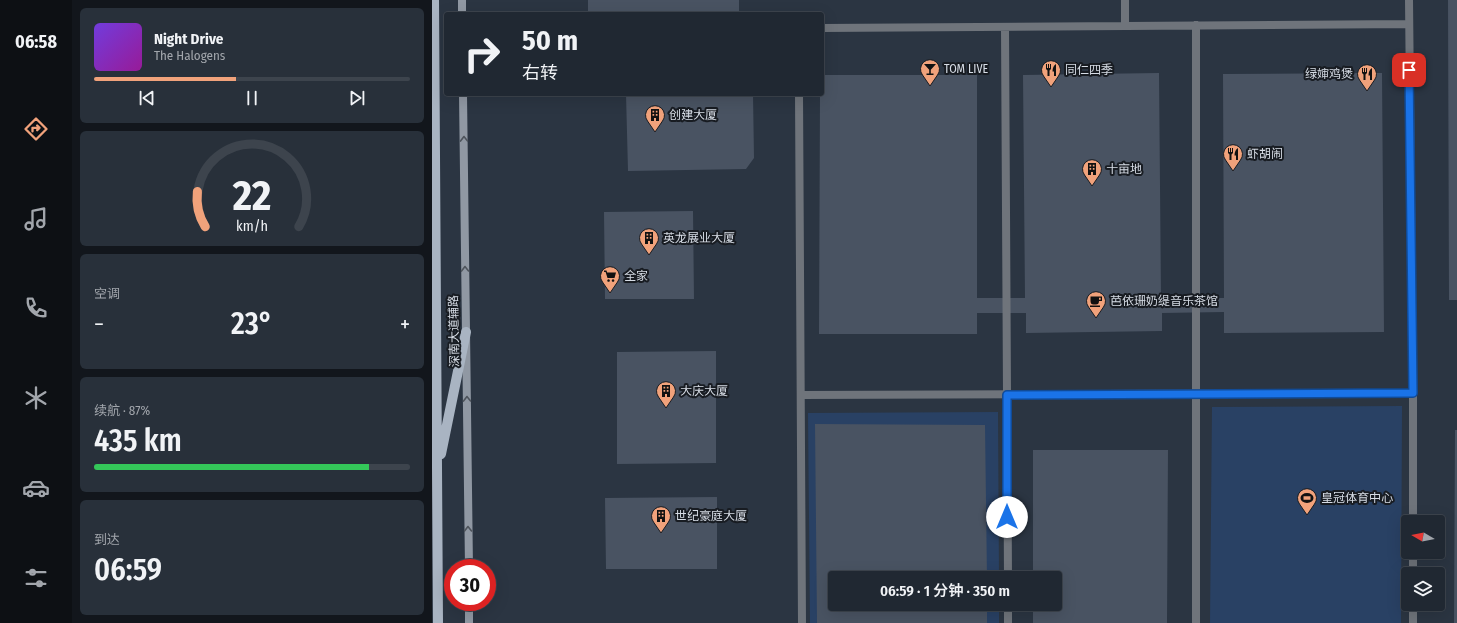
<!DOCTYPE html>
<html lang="zh">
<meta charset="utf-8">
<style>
body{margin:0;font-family:"Fira Sans Condensed","Noto Sans SC",sans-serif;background:#28303a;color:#f1f3f6;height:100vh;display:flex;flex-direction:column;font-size:15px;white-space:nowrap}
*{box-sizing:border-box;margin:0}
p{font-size:13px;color:#a2a6ac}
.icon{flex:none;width:22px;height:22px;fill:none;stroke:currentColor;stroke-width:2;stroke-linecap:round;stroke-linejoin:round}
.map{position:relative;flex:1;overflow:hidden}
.sheet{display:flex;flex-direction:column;gap:8px;padding:8px;background:#12161c;width:360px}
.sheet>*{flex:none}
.hud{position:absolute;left:12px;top:12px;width:380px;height:84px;border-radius:4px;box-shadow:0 4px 16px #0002,0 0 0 1px #3d444d;background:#202832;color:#f1f3f6;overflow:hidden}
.needle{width:26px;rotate:280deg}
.tools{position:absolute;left:969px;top:515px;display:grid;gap:8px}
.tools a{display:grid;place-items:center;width:44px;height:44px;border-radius:4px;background:#202832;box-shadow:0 4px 16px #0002,0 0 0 1px #3d444d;font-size:20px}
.speed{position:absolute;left:12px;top:559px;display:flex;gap:8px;font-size:20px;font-weight:700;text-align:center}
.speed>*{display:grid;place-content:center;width:52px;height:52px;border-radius:50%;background:#202832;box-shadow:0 4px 16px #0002,0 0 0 1px #3d444d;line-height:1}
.speed .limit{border:6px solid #d22;background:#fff;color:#111}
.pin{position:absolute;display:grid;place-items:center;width:34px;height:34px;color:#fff;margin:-17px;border-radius:8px;box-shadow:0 2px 6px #0006}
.me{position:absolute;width:44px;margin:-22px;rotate:0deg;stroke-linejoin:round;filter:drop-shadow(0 0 3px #0008)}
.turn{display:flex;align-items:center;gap:14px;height:84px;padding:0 12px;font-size:18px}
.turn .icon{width:52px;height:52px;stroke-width:2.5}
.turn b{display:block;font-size:28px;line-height:34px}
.big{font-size:30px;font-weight:600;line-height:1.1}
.sheet .widget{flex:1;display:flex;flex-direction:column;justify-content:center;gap:6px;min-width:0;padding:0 14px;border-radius:6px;background:#28303a}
.sheet .dial{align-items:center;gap:0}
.dial svg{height:104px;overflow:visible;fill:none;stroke:#3d444d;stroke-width:7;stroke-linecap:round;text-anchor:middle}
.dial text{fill:#f1f3f6;stroke:none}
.song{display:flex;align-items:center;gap:12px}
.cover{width:48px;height:48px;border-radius:6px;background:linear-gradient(135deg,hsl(260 70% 55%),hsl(300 70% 35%))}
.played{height:4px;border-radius:2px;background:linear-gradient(90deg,#f1a27b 45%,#3d444d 45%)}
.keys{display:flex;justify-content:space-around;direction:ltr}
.heat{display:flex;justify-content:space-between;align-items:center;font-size:22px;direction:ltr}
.charge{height:6px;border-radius:3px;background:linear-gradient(90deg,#34c759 87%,#3d444d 0)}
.trip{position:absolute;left:396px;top:571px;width:234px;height:40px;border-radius:4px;background:#202832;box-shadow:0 4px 16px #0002,0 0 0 1px #3d444d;font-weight:600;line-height:40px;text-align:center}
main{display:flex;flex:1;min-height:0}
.dock{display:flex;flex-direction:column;width:72px;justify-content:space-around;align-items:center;background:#0d1014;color:#a2a6ac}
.dock .icon{width:28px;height:28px}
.dock .on{color:#f1a27b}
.dock b{font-size:18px;color:#f1f3f6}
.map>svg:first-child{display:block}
.green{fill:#294164}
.building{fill:#495362}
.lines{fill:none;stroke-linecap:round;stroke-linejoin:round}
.minor{stroke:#6f747b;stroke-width:8}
.secondary{stroke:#9098a3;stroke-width:8}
.primary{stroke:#a9b4c2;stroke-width:10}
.oneway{stroke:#4e545c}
.route-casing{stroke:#114b97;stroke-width:10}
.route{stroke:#1a73e8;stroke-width:7}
.labels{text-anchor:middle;stroke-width:4;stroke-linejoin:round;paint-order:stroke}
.poi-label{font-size:12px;fill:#d7dde6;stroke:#181c22;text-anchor:start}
.street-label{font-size:12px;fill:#d7dde6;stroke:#181c22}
</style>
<main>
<nav class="dock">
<b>06:58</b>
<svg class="icon on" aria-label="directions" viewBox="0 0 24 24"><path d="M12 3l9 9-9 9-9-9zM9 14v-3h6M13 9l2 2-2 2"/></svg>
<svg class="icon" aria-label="music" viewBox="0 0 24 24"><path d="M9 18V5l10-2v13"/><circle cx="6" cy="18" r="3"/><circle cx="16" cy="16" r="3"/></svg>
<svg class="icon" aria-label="phone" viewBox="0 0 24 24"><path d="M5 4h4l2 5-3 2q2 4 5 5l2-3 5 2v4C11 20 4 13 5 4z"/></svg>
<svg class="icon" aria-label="climate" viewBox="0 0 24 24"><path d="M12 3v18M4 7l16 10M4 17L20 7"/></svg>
<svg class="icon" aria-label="car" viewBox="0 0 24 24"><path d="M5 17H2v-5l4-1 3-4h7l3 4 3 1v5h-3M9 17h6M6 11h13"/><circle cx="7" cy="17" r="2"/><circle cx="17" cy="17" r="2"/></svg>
<svg class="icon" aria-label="filters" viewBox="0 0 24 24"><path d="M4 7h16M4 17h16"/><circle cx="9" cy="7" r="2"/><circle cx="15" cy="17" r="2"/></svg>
</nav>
<section class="sheet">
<div class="widget">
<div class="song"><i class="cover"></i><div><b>Night Drive</b><p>The Halogens</p></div></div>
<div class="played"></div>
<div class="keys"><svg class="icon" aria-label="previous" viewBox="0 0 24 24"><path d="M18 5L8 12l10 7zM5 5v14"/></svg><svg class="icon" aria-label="pause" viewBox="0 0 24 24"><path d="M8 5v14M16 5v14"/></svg><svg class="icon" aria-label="next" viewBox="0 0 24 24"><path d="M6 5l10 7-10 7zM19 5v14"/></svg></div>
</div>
<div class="widget dial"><svg viewBox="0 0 100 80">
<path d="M14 69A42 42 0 1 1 86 69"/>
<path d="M14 69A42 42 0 0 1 8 42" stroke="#f1a27b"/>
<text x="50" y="56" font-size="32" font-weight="700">22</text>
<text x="50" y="72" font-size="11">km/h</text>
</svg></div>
<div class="widget"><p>空调</p>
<div class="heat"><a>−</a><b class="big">23°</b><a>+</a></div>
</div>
<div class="widget"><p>续航 · 87%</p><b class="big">435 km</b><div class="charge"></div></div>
<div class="widget"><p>到达</p><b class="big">06:59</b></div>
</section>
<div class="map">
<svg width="1025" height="623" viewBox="0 0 1025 623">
<rect width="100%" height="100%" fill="#2b3542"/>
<path class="green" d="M 970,406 L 969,623 L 778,623 L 780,407 Z
M 566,412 L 567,578 L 403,578 L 403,604 L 567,604 L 567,623 L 378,623 L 376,413 Z"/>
<path class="building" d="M 156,0 L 307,0 L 307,14 L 156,14 Z
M 1016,0 L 1025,0 L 1025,300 L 1017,300 Z
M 727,73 L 729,298 L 792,298 L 791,74 L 950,73 L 952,332 L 792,333 L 792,312 L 730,313 L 730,331 L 594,333 L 594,313 L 545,313 L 545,334 L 387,334 L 388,94 L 390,94 L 390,75 L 545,75 L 545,298 L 593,298 L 591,75 Z
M 194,94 L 321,94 L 322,158 L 314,169 L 196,171 Z
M 261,211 L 262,299 L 173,299 L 172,212 Z
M 284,351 L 284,463 L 185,464 L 185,352 Z
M 383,424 L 553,425 L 555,578 L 403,578 L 403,604 L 555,604 L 555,623 L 385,623 Z
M 1023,430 L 1025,430 L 1025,623 L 1022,623 Z
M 601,450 L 736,450 L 735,623 L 601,623 L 601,604 L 623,604 L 623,578 L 601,578 Z
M 285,497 L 285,569 L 174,569 L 173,498 Z"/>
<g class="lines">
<path class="minor" d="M 977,0 L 981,393 L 981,522
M 764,25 L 764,623
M 693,26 L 693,0
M 573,27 L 576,578
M 390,28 L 977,24
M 367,94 L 370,623
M 369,395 L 981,393
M 981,552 L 981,574
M 576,604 L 576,623
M 981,604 L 981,623"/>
<path class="secondary" d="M 30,0 L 30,14
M 31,94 L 37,568
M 37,602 L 37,623"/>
<path class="primary" d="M 2,0 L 6,623
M 9,454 L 34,332"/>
</g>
<defs><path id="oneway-chevron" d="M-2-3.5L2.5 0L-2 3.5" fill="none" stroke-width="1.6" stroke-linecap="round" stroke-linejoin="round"/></defs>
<g class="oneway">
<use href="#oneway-chevron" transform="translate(32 139) rotate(-91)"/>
<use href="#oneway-chevron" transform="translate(33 269) rotate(-91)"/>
<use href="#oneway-chevron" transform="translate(35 399) rotate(-91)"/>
<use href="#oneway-chevron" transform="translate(36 529) rotate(-91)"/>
</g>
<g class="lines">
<g class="route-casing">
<path id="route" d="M 575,517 L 575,395 L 981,393 L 977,70"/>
</g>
<use href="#route" class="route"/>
</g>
<defs>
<g id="bar-pin" transform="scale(1)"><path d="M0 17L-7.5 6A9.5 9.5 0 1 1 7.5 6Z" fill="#f1a27b" stroke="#181c22"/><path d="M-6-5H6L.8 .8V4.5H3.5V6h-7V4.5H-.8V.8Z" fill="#111"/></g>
<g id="restaurant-pin" transform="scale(1)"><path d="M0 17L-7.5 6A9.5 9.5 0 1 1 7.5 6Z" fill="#f1a27b" stroke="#181c22"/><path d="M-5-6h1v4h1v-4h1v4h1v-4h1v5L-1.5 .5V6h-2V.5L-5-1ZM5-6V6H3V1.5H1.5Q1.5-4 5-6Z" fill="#111"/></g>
<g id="building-pin" transform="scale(1)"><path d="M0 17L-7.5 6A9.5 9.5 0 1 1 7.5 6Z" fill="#f1a27b" stroke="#181c22"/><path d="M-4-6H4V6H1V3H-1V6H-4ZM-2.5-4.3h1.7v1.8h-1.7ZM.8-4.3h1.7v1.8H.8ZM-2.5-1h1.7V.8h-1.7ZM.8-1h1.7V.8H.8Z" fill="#111"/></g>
<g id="supermarket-pin" transform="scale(1)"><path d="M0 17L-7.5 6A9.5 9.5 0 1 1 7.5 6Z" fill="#f1a27b" stroke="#181c22"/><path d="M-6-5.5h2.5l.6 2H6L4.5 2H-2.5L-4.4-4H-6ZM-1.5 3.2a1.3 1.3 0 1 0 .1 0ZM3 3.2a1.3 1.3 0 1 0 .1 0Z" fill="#111"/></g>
<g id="cafe-pin" transform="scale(1)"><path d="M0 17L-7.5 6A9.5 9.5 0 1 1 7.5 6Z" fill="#f1a27b" stroke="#181c22"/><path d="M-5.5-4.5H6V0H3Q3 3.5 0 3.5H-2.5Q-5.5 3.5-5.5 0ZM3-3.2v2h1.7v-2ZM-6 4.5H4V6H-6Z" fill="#111"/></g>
<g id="stadium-pin" transform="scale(1)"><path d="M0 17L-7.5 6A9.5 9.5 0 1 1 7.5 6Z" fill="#f1a27b" stroke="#181c22"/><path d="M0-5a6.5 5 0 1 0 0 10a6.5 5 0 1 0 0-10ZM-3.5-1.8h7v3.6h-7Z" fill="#111"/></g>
</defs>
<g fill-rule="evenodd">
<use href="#bar-pin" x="498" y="69"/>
<use href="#restaurant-pin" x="619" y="70"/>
<use href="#restaurant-pin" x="935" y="74"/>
<use href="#building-pin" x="223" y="115"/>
<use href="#restaurant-pin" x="801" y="154"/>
<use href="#building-pin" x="660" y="169"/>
<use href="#building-pin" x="217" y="238"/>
<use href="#supermarket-pin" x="178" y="276"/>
<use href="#cafe-pin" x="664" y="301"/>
<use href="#building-pin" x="234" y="391"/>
<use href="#stadium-pin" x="875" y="498"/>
<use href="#building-pin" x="229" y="516"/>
</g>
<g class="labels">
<g class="poi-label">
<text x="512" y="73">TOM LIVE</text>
<text x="633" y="74">同仁四季</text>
<text x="921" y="78" text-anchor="end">绿婶鸡煲</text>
<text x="237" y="119">创建大厦</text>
<text x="815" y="158">虾胡闹</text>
<text x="674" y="173">十亩地</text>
<text x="231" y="242">英龙展业大厦</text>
<text x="192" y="280">全家</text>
<text x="678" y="305">芭依珊奶缇音乐茶馆</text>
<text x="248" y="395">大庆大厦</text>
<text x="889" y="502">皇冠体育中心</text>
<text x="243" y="520">世纪豪庭大厦</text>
</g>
<g class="street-label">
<text transform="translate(22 331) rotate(-91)" y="4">深南大道辅路</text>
</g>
</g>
</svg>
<div class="tools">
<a><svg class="needle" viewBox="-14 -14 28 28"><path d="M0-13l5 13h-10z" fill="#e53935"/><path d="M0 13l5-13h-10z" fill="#a2a6ac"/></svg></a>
<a><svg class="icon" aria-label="layers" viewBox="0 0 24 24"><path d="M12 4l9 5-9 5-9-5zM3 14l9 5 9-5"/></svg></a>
</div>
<div class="speed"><div class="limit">30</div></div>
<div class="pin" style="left:977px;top:70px;background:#d93025"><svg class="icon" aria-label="arrive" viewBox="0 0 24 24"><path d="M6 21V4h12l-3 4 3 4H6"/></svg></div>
<svg class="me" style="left:575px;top:517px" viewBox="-20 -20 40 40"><circle r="19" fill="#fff"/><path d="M0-13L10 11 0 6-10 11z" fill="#1a73e8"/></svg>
<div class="trip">06:59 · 1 分钟 · 350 m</div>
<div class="hud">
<div class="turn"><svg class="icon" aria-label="right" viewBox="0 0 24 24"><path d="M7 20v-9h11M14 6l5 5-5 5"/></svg><div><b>50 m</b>右转</div></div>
</div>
</div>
</main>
